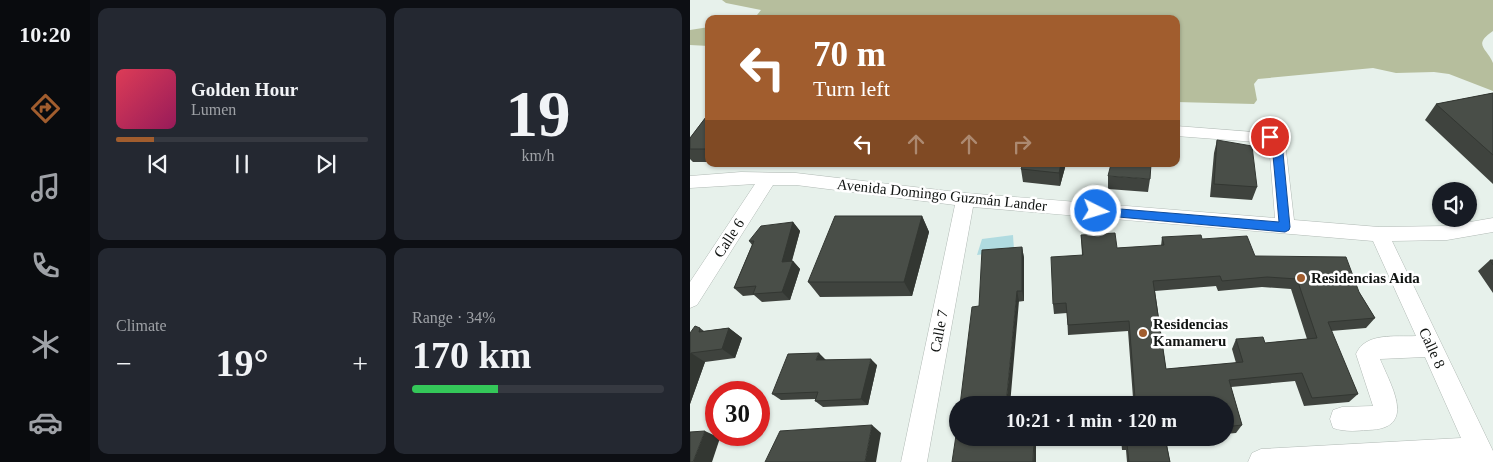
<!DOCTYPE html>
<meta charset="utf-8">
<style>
body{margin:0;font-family:Georgia,serif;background:#242831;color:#f1f3f6;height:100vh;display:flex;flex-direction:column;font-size:19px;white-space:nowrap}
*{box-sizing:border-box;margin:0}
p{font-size:16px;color:#9ea1a6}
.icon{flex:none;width:28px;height:28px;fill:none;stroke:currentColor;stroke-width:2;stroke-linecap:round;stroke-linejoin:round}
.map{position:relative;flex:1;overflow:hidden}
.drawer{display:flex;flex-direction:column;gap:8px;padding:8px;background:#0d0f14;width:600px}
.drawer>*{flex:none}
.banner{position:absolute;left:15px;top:15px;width:475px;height:152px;border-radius:10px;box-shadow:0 1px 4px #0004;background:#a15d2e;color:#fff;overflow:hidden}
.buttons{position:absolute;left:742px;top:182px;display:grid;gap:10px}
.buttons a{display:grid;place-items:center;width:45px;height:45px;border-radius:50%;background:#171b24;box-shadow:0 1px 4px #0004;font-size:25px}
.speed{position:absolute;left:15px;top:381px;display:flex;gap:10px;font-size:25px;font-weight:700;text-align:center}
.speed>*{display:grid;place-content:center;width:65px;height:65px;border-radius:50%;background:#171b24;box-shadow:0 1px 4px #0004;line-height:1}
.speed .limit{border:8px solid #d22;background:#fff;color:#111}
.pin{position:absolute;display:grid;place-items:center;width:42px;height:42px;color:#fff;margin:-21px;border:2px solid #fff;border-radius:50%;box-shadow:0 1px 5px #0007}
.me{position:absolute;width:55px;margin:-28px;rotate:95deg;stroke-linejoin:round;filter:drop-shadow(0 0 4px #0008)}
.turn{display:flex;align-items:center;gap:18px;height:105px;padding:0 25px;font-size:22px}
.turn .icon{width:65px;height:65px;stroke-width:2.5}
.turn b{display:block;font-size:35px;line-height:42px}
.lanes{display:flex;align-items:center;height:48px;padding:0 25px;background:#0003;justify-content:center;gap:25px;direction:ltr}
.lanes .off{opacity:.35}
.big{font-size:38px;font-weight:800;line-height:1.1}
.drawer .tile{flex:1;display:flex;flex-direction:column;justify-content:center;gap:8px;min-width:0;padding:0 18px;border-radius:10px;background:#242831}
.drawer .dial{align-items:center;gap:0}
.dial b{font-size:65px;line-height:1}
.song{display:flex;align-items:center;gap:15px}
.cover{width:60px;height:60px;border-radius:8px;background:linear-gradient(135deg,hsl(350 70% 55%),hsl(330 70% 35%))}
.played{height:5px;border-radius:2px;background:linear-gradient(90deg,#a15d2e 15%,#363941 15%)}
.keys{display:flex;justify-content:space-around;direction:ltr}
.heat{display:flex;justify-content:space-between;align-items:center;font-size:28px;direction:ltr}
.charge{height:8px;border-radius:4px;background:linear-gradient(90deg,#34c759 34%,#363941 0)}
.drawer .tiles{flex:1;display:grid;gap:8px;grid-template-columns:repeat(2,1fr)}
.trip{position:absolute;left:259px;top:396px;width:285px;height:50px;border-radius:25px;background:#171b24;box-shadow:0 1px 4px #0004;font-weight:800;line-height:50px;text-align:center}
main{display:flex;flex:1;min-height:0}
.dock{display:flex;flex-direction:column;width:90px;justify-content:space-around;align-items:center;background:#090b0e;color:#9ea1a6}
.dock .icon{width:35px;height:35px}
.dock .selected{color:#a15d2e}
.dock b{font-size:22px;color:#f1f3f6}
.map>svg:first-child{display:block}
.forest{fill:#b6be9d}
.water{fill:#b0dbe0}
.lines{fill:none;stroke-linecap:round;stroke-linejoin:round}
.minor-casing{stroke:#b1bab5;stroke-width:1}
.minor{fill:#fff;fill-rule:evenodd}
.wall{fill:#3f433e;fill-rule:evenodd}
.shaded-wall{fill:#333732}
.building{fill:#494e48;stroke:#333732;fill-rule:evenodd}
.route{fill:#1a73e8;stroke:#114b97}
.poi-dot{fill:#a15d2e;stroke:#fff;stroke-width:2}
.labels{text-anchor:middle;stroke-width:5;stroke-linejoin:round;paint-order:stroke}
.street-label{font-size:15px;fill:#111412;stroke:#fff}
.poi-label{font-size:15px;font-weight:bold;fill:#111412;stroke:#fff;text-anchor:start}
</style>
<main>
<nav class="dock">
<b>10:20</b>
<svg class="icon selected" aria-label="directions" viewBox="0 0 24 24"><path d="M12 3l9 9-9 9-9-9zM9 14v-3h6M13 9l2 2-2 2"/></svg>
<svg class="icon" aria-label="music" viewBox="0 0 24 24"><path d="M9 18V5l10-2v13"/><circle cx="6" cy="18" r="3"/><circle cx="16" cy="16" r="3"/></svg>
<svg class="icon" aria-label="phone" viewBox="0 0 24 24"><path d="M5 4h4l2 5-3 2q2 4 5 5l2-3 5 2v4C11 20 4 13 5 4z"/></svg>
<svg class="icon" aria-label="climate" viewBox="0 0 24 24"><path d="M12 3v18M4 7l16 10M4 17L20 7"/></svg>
<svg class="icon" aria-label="car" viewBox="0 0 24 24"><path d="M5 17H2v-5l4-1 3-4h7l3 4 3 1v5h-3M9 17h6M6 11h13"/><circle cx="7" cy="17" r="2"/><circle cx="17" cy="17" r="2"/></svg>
</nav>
<section class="drawer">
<div class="tiles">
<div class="tile">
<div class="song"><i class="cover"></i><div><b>Golden Hour</b><p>Lumen</p></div></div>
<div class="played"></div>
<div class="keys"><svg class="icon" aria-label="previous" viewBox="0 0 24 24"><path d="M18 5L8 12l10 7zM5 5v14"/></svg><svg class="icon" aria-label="pause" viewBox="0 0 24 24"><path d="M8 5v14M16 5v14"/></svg><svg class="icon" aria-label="next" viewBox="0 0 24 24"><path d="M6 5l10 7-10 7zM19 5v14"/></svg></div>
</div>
<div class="tile dial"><b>19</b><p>km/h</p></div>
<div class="tile"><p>Climate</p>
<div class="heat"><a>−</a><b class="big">19°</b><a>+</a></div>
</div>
<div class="tile"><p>Range · 34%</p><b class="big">170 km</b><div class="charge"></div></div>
</div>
</section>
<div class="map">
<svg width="803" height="462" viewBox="0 0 803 462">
<rect width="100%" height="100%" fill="#e7f1eb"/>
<path class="forest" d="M 32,0 L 803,0 L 803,31 C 782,45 797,48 803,63 C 803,70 803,83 803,91 L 759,74 L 744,72 L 706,73 L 683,68 L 568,79 L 564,84 L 567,100 L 564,104 L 486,102 L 486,19 L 58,19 L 67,15 L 71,10 L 36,3 Z
M 19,27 L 19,46 L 0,45 L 0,30 Z"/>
<path class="water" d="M 323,235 L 324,250 L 287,255 L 292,239 Z"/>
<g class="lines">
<g class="minor-casing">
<path id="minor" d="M 486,126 L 590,134 L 595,142 L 604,220 L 689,227 L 757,226 L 803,218 L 803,232 L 757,240 L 702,241 L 803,451 L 803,462 L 558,462 L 562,453 L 571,449 L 771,438 L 735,357 L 690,359 C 701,386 728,429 678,430 C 666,431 655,432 643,428 L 640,419 L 643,410 L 652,407 L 683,406 L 666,354 C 675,332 706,337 726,336 L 683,241 L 283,207 L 237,462 L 211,462 L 265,205 L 106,185 L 83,185 L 7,305 L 0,308 L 0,282 L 65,184 L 0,188 L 0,176 L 51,172 L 106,173 L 275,193 L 585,218 L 579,143 L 486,136 Z"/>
</g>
<use href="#minor" class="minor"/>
</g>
<path class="wall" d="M 803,93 L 803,184 L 735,120 L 746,104 Z
M 19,113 L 19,162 L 3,162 L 0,159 L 0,138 Z
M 527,140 L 567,187 L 562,200 L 520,197 L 524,153 Z
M 376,164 L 370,186 L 333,182 L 331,169 Z
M 418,176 L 460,179 L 458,192 L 418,189 Z
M 232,216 L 239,232 L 222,296 L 130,297 L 118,282 Z
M 103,222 L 110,231 L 102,261 L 103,261 L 110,269 L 100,300 L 72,302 L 64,295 L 53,296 L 44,288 L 62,245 L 59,241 Z
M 391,235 L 427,248 L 471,246 L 472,237 L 512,239 L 669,292 L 685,318 L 676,328 L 641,331 L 668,394 L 659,402 L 614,406 L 605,381 L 541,387 L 552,425 L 546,433 L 535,434 L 535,405 L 429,405 L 429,400 L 443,398 L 438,331 L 378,335 L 377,313 L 364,314 L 363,304 L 392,255 ZM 526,286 L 528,291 L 572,287 L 601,289 L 617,339 L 575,343 L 546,339 L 542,349 L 546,363 L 476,369 L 465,291 Z
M 332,247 L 334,258 L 334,301 L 289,306 Z
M 800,260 L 803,260 L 803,293 L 788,271 Z
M 10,328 L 14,331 L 39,328 L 52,338 L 45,358 L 15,362 L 0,404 L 0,333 Z
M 136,360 L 187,365 L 178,405 L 133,407 L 125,401 L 126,399 L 91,400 L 82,394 Z
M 431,438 L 493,438 L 476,439 L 480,462 L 437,462 L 436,450 L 432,450 Z"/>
<path class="shaded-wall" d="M 371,164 L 376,164 L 370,186 L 369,173 Z
M 232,216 L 239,232 L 222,296 L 214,282 Z
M 103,222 L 110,231 L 99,270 L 92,262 Z
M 332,247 L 334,258 L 334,301 L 332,291 Z
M 103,261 L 110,269 L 100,300 L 92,292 Z
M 327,291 L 329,301 L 320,405 L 316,405 Z
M 39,328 L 52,338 L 45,358 L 32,349 Z
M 1,353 L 15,362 L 0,404 L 0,355 Z
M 129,353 L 136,360 L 126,360 Z
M 181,359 L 187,365 L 178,405 L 171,399 Z
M 182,425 L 191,433 L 186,462 L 175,462 Z
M 15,431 L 30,438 L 22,462 L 3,462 Z
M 344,438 L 346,438 L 346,462 L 343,462 Z"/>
<path class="building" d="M 803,93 L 803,155 L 746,104 Z
M 19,113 L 19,149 L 0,149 L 0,138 Z
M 527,140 L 562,146 L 567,187 L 524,184 Z
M 333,164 L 371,164 L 369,173 L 331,169 Z
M 421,164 L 461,164 L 460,179 L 418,176 Z
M 145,216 L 232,216 L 214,282 L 118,282 Z
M 103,222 L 92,262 L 103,261 L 92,292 L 63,294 L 66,286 L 44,288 L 64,241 L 59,241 L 71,226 Z
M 425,233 L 427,248 L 474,245 L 472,237 L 511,235 L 512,239 L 557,236 L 565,256 L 656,257 L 669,292 L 685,318 L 638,322 L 668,394 L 622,398 L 612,373 L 539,380 L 552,425 L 535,427 L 535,405 L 430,405 L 429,400 L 445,398 L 439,321 L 378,325 L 376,303 L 363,304 L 361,257 L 393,255 L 391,235 ZM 530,276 L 532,281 L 577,277 L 607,279 L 627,338 L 575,343 L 573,337 L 546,339 L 553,362 L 476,369 L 463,281 Z
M 332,247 L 332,291 L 327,291 L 316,405 L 270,405 L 282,307 L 289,306 L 292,250 Z
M 800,260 L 803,260 L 803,265 Z
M 5,326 L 10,328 L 9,332 L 39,328 L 32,349 L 1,353 L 0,355 L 0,333 Z
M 129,353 L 126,360 L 181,359 L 171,399 L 125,401 L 128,392 L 82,394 L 98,354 Z
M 268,422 L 268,438 L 344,438 L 343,462 L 262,462 Z
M 182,425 L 175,462 L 75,462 L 90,431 Z
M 15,431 L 3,462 L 0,462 L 0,432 Z
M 433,438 L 475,438 L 480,462 L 439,462 L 437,444 L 434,444 Z"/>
<path class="route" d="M 580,134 L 592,142 L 600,227 L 599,230 L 595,232 L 406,215 L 401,211 L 406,207 L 589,222 L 582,144 L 575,137 Z"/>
<g class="poi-dot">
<circle cx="611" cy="278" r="5"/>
<circle cx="453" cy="333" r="5"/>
</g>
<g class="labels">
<g class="street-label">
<text transform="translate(252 195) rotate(6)" y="5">Avenida Domingo Guzmán Lander</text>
<text transform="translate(39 238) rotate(-57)" y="5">Calle 6</text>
<text transform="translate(249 331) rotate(-79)" y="5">Calle 7</text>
<text transform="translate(742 348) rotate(65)" y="5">Calle 8</text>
</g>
<g class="poi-label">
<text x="621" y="283">Residencias Aida</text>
<text x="463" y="329">Residencias<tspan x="463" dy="17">Kamameru</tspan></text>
</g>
</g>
</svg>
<div class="buttons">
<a><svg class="icon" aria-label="sound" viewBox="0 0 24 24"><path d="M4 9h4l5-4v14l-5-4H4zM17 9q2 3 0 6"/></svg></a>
</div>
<div class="speed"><div class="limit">30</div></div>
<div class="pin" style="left:580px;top:137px;background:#d93025"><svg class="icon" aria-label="arrive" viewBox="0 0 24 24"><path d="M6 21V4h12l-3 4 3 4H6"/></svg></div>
<svg class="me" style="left:406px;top:211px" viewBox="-20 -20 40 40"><circle r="17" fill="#1a73e8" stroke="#fff" stroke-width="3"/><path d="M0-11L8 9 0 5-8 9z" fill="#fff"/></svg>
<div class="trip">10:21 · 1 min · 120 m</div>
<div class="banner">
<div class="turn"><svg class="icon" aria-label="left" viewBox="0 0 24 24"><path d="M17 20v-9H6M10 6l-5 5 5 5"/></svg><div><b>70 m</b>Turn left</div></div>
<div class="lanes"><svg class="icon" aria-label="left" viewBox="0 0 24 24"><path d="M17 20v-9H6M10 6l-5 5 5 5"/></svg><svg class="icon off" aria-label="ahead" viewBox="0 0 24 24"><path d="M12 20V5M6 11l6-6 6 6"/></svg><svg class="icon off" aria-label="ahead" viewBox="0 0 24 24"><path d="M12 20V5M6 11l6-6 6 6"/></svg><svg class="icon off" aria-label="right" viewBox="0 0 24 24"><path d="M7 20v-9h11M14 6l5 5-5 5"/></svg></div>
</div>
</div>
</main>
